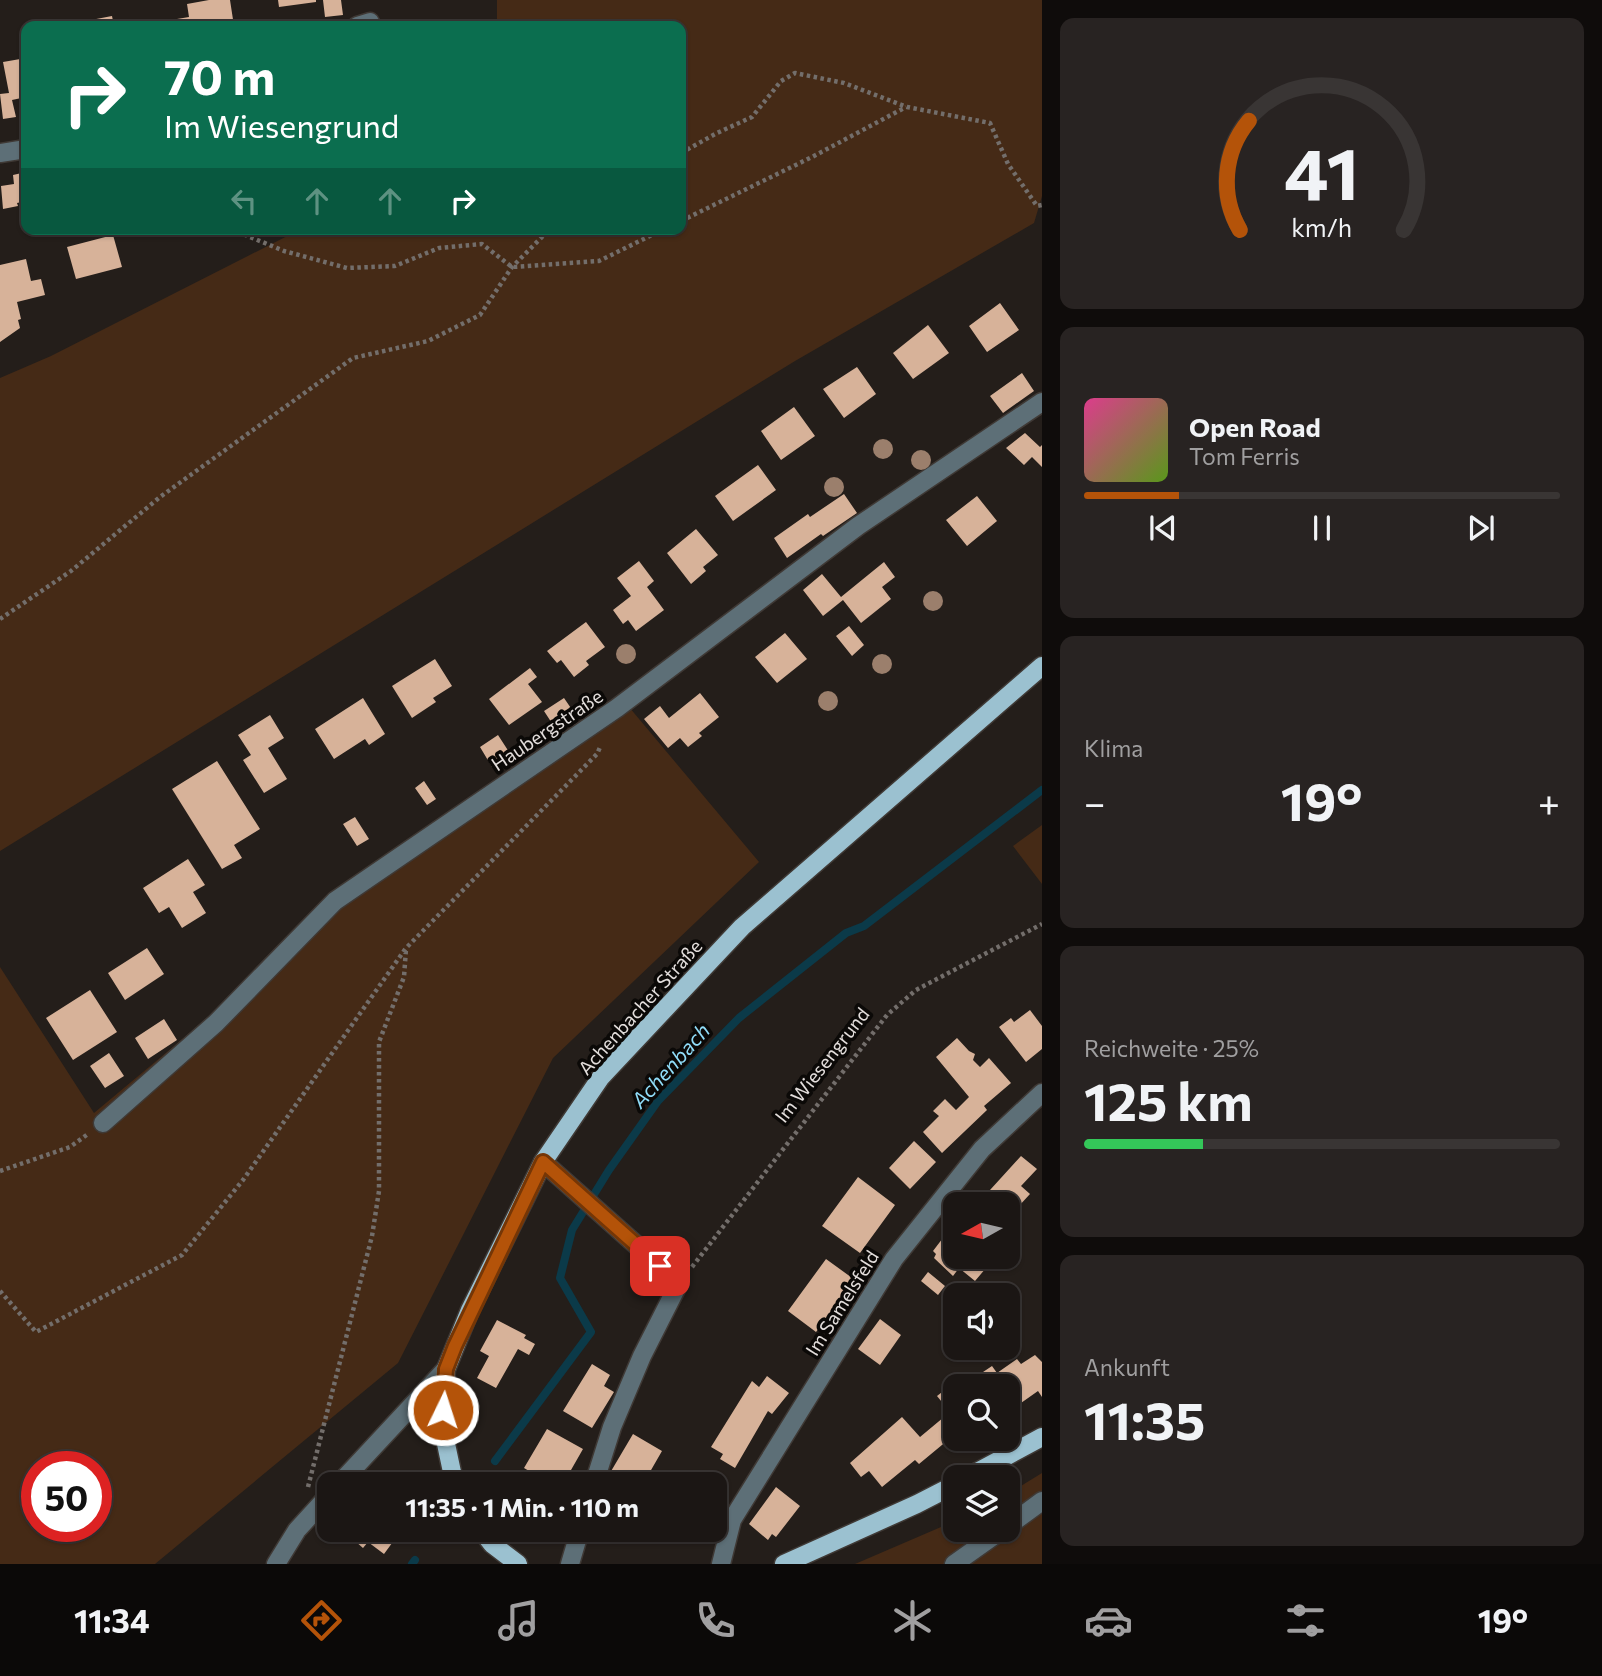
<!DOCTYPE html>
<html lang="de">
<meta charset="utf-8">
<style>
body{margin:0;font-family:Commissioner,sans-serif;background:#282322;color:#f1f3f6;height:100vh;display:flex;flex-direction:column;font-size:26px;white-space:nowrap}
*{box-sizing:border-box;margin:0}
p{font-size:23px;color:#a09fa0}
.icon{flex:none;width:38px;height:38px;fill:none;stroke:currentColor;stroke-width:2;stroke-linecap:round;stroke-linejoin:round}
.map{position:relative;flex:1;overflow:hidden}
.drawer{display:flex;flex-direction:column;gap:18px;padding:18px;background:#0f0c0b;width:560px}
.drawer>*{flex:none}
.top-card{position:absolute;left:21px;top:21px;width:665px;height:214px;border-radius:14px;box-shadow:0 2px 5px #0004,0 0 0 2px #393534;background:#0b6e4f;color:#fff;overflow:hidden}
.needle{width:46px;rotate:262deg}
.fabs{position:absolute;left:943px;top:1192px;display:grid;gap:14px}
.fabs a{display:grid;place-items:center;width:77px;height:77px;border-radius:14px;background:#1b1614;box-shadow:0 2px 5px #0004,0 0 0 2px #393534;font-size:35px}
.speed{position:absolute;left:21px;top:1451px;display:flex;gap:14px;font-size:35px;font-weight:700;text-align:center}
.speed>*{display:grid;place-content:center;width:91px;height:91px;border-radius:50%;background:#1b1614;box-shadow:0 2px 5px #0004,0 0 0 2px #393534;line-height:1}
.speed .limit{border:10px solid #d22;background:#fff;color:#111}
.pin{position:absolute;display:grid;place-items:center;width:60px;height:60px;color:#fff;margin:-30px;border-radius:14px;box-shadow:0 4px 10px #0006}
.me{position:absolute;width:77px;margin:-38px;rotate:4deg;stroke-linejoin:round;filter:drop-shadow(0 0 5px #0008)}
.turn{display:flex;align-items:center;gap:24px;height:147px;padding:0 28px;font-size:32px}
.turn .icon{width:91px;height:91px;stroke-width:2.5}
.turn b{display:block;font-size:49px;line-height:60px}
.lanes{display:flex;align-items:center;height:66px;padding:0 28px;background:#0003;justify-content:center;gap:35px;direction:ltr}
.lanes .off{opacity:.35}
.big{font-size:52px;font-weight:700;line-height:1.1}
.drawer .card{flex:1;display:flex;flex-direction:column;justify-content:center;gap:10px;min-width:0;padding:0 24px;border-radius:14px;background:#282322}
.drawer .dial{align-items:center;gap:0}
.dial svg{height:182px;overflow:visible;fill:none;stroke:#393534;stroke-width:7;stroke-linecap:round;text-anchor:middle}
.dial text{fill:#f1f3f6;stroke:none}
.song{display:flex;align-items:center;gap:21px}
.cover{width:84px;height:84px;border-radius:10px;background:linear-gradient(135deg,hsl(330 70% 55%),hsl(90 70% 35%))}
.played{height:7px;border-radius:4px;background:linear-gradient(90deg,#b45309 20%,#393534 20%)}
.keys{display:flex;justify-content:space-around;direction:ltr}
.heat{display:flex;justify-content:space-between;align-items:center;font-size:38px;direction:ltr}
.charge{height:10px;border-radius:5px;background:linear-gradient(90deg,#34c759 25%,#393534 0)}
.trip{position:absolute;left:317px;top:1472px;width:410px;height:70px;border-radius:14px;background:#1b1614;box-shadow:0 2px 5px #0004,0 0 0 2px #393534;font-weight:700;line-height:70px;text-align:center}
.tabs{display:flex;height:112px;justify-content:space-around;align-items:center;background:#0b0908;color:#a09fa0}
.tabs .icon{width:49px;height:49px}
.tabs .active{color:#b45309}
.tabs b{font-size:32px;color:#f1f3f6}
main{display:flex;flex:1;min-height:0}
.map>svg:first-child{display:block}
.green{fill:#452a16;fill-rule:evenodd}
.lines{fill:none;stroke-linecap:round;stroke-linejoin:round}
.stream{stroke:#0b3a49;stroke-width:8}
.building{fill:#d7b299}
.minor-casing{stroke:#3f3935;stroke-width:21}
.major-casing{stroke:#3f3935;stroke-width:21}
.path{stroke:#736e6b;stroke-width:4.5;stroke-dasharray:3.5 3.5;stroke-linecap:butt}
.minor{stroke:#5d6f77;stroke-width:18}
.major{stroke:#9bc1d0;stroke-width:18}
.tree{fill:#9b7f6c}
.route-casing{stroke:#753606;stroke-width:18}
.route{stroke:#b45309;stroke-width:12}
.labels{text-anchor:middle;stroke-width:7;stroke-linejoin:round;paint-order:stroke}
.street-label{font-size:19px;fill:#e3dedc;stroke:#0b0907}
.water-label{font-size:21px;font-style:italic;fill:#90dcf8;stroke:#0b0907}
</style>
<main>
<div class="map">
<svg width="1042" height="1564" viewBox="0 0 1042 1564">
<rect width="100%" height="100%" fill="#241e1a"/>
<path class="green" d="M 497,0 L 1042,0 L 1042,196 L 1034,223 L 795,361 L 0,851 L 0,378 L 51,356 L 301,229 L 681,229 L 681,26 L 497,26 Z
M 629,707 L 759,862 L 553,1058 L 398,1363 L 155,1564 L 0,1564 L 0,967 L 94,1113 L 210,1016 L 355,879 ZM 37,1466 L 96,1466 L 96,1526 L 37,1526 Z
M 1042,825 L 1042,884 L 1013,846 Z
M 1042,1473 L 1042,1564 L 855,1564 L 955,1521 L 956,1530 L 1008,1530 L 1008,1494 Z"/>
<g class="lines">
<path class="stream" d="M 495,1461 L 591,1332 L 560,1278 L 572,1230 L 609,1170 L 658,1101 L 739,1018 L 846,933 L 864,926 L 1042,790
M 412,1564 L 415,1560"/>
</g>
<path class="building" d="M 209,0 L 230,0 L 234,26 L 179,26 L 177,19 L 189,17 L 187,4 Z
M 278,0 L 316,0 L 316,2 L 279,7 Z
M 323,0 L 341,0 L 343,15 L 325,17 Z
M 112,16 L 114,26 L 93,26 L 91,20 Z
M 26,58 L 26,97 L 12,100 L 16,117 L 3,119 L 0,94 L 9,93 L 3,62 Z
M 26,172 L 26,201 L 17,203 L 18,206 L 3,209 L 1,186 L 14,184 L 13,175 Z
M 113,235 L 122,267 L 76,279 L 67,247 Z
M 26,259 L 31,281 L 41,279 L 45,295 L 17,302 L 21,319 L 18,320 L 20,328 L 0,342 L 0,265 Z
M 1000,303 L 1019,330 L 987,352 L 969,326 Z
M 928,325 L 949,353 L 913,379 L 893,353 Z
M 857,367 L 876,394 L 844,418 L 823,389 Z
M 1022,373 L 1034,391 L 1003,413 L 990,396 Z
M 794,407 L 815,436 L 781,460 L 761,431 Z
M 1025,433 L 1040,447 L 1042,445 L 1042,467 L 1032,457 L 1024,465 L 1006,448 Z
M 758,465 L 776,490 L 733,521 L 715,496 Z
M 844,494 L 857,513 L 823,536 L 821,534 L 787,558 L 774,538 L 808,514 L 810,517 Z
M 977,496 L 997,521 L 967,546 L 946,520 Z
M 696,529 L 718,555 L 703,567 L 706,571 L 691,584 L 667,553 Z
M 639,561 L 654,581 L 647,587 L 664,610 L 636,631 L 628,620 L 623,624 L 613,610 L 631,596 L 617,578 Z
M 884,562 L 895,577 L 882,587 L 891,599 L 861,623 L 843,600 L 823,616 L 803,590 L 822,574 L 841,597 Z
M 586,622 L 605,647 L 586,661 L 589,665 L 574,677 L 561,660 L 557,663 L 547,651 Z
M 849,626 L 864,645 L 852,656 L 836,636 Z
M 785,633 L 807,659 L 777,683 L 755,657 Z
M 435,659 L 452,686 L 433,698 L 436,702 L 412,718 L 392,686 Z
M 530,668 L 537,677 L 528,684 L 542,702 L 509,725 L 489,699 Z
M 700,693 L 719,717 L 699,733 L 702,736 L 688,747 L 680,738 L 668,748 L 644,719 L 660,706 L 669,718 Z
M 363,698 L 385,734 L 369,745 L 365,739 L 334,759 L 315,729 Z
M 564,698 L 577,717 L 557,731 L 544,711 Z
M 270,715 L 284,738 L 268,748 L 287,779 L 264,793 L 243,760 L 251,755 L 238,735 Z
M 498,735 L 511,755 L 492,767 L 480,747 Z
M 217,761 L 260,829 L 234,845 L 242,858 L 222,869 L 172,789 Z
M 424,781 L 436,799 L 427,805 L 415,788 Z
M 355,817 L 369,839 L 357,846 L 343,824 Z
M 188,859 L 205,885 L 193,892 L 206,913 L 182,928 L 169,907 L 159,913 L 143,888 Z
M 147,948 L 164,974 L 125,1000 L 108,973 Z
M 90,990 L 117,1032 L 73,1060 L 46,1018 Z
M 1030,1010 L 1042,1026 L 1042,1049 L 1026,1062 L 999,1027 L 1011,1018 L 1014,1022 Z
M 164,1019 L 177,1040 L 148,1059 L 135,1038 Z
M 957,1038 L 969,1051 L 975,1054 L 973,1060 L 980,1067 L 989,1058 L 1011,1083 L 984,1106 L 987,1110 L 942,1153 L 923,1132 L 939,1116 L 933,1111 L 945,1099 L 956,1110 L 969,1097 L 936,1057 Z
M 109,1053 L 124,1076 L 105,1088 L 90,1066 Z
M 914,1141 L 936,1162 L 910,1189 L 889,1168 Z
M 1021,1156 L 1037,1169 L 1021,1186 L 1030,1194 L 1018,1207 L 1022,1210 L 1008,1225 L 1008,1204 L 984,1204 L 980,1201 Z
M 858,1177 L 895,1205 L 860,1253 L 822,1226 Z
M 952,1226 L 956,1229 L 956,1256 L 987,1256 L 992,1261 L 975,1281 L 959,1268 L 953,1276 L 934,1258 L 936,1254 L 933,1251 Z
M 826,1259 L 855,1280 L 816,1332 L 788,1311 Z
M 928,1272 L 945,1286 L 938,1295 L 921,1281 Z
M 880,1319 L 901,1335 L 880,1365 L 858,1349 Z
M 497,1320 L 526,1335 L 524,1338 L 535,1344 L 529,1355 L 518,1349 L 496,1388 L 477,1378 L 489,1356 L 480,1351 Z
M 1035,1355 L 1042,1362 L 1042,1397 L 1038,1391 L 1008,1412 L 1008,1386 L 984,1386 L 977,1376 L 992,1366 L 997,1373 L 1017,1359 L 1021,1364 Z
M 592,1364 L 610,1375 L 604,1386 L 614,1392 L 592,1428 L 563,1411 Z
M 767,1376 L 789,1393 L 772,1414 L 768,1411 L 735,1468 L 720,1459 L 723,1454 L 711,1447 L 752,1381 L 759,1387 Z
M 951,1385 L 956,1389 L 956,1438 L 965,1438 L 954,1447 L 948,1440 L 919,1464 L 915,1460 L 882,1487 L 869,1471 L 861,1477 L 850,1463 L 902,1417 L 920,1437 L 950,1412 L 937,1396 Z
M 547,1429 L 583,1449 L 563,1484 L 538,1484 L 541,1478 L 524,1468 Z
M 633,1434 L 662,1451 L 643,1484 L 617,1484 L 607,1478 Z
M 679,1473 L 696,1484 L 672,1484 Z
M 776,1487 L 800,1506 L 776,1537 L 772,1534 L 768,1540 L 749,1524 Z
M 347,1530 L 390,1530 L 398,1535 L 384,1554 L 368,1542 L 363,1548 L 355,1541 L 353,1544 L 342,1536 Z
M 660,1530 L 685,1530 L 679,1541 Z"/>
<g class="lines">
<g class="minor-casing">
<path id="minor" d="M 357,26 L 370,22
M 0,153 L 26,149
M 103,1123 L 216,1023 L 335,901 L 617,708 L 858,526 L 1042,402
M 543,1162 L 679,1283 L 642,1356 L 612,1427 L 594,1484
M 339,1484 L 446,1369
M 1008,1526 L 1042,1501
M 276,1564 L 297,1530 L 329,1495
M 570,1564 L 580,1530
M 721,1564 L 732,1520 L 894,1259 L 982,1149 L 1042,1093
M 954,1564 L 1002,1530"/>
</g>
<g class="major-casing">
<path id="major" d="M 968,1477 L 1042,1437
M 457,1484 L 452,1472 L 442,1425 L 446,1369 L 470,1310 L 543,1162 L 601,1077 L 742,927 L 1042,666
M 481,1530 L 492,1544 L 518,1564
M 784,1564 L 917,1504 L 956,1484"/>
</g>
<path class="path" d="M 681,153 L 717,133 L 752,117 L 781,81 L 795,73 L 844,83 L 907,107 L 990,123 L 1008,164 L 1037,206 L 1042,205
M 681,221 L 812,157 L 906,107
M 231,229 L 284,251 L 347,268 L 395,266 L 439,248 L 482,244 L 512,267 L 599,261 L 664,229
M 0,619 L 71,571 L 160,497 L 353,358 L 428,341 L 480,315 L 512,267 L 550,229
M 0,1171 L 70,1147 L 88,1134
M 692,1267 L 887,1015 L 916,990 L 1042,924
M 0,1291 L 36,1332 L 182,1255 L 243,1180 L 406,948 L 597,754 L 601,745
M 308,1487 L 372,1236 L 379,1191 L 379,1042 L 404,977 L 406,949"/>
<use href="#minor" class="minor"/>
<use href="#major" class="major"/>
</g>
<g class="tree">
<circle cx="883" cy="449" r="10"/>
<circle cx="921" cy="460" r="10"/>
<circle cx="834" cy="487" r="10"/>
<circle cx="933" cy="601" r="10"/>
<circle cx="626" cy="654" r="10"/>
<circle cx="882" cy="664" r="10"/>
<circle cx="828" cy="701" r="10"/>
</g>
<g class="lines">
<g class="route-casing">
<path id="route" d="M 443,1410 L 446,1369 L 455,1346 L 543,1162 L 660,1266"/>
</g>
<use href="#route" class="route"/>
</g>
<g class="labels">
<g class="street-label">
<text transform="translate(547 730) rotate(-34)" y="7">Haubergstraße</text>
<text transform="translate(640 1007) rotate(-48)" y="7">Achenbacher Straße</text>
<text transform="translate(822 1065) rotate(-52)" y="7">Im Wiesengrund</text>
<text transform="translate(842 1303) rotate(-58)" y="7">Im Samelsfeld</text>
</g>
<g class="water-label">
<text transform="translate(671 1066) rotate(-48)" y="7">Achenbach</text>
</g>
</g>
</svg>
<div class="fabs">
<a><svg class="needle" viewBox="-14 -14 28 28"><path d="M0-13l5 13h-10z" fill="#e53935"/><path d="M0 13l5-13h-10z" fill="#a09fa0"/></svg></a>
<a><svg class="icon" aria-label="sound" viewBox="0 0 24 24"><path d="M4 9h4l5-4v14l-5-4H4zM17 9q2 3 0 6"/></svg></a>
<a><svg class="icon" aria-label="search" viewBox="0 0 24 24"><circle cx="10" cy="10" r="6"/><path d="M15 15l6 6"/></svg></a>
<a><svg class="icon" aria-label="layers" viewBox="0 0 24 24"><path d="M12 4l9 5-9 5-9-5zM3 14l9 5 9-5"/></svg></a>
</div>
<div class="speed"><div class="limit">50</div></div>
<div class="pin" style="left:660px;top:1266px;background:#d93025"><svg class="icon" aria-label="arrive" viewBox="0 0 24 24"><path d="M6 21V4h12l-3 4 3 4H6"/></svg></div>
<svg class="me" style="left:443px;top:1410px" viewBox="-20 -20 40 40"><circle r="17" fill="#b45309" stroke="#fff" stroke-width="3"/><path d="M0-11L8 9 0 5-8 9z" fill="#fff"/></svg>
<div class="trip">11:35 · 1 Min. · 110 m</div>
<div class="top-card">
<div class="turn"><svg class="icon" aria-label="right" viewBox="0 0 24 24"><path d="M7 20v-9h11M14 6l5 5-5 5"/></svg><div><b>70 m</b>Im Wiesengrund</div></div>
<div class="lanes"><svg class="icon off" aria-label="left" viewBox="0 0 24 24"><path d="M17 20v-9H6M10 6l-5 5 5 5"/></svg><svg class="icon off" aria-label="ahead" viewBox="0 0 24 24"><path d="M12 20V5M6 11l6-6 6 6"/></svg><svg class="icon off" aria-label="ahead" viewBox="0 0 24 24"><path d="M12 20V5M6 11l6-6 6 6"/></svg><svg class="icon" aria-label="right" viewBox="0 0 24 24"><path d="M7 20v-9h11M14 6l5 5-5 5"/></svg></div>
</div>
</div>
<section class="drawer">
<div class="card dial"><svg viewBox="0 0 100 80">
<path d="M14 69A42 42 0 1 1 86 69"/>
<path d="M14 69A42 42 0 0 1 18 21" stroke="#b45309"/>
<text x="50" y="56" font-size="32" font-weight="700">41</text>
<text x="50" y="72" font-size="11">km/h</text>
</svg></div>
<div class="card">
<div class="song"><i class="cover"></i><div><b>Open Road</b><p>Tom Ferris</p></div></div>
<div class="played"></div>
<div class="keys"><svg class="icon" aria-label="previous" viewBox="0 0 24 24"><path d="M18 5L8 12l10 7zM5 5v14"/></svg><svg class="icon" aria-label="pause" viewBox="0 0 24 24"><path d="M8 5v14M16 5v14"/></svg><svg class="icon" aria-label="next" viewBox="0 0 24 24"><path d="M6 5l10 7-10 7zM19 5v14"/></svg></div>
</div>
<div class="card"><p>Klima</p>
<div class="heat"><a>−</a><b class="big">19°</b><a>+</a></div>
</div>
<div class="card"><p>Reichweite · 25%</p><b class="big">125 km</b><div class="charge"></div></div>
<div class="card"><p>Ankunft</p><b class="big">11:35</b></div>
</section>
</main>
<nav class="tabs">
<b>11:34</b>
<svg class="icon active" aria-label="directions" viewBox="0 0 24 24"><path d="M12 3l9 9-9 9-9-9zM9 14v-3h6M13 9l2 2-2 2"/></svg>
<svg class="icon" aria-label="music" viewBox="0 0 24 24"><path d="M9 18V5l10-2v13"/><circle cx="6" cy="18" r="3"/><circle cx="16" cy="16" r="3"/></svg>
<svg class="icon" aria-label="phone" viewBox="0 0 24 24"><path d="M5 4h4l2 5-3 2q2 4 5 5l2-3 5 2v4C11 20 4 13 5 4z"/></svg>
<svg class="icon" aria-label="climate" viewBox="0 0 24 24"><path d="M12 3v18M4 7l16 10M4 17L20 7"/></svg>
<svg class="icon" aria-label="car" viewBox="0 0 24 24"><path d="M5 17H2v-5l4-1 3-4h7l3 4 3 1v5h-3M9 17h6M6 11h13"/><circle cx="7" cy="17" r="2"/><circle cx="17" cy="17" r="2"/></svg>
<svg class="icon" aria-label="filters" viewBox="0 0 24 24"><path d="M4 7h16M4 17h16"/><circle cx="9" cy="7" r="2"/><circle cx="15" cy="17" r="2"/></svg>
<b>19°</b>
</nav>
